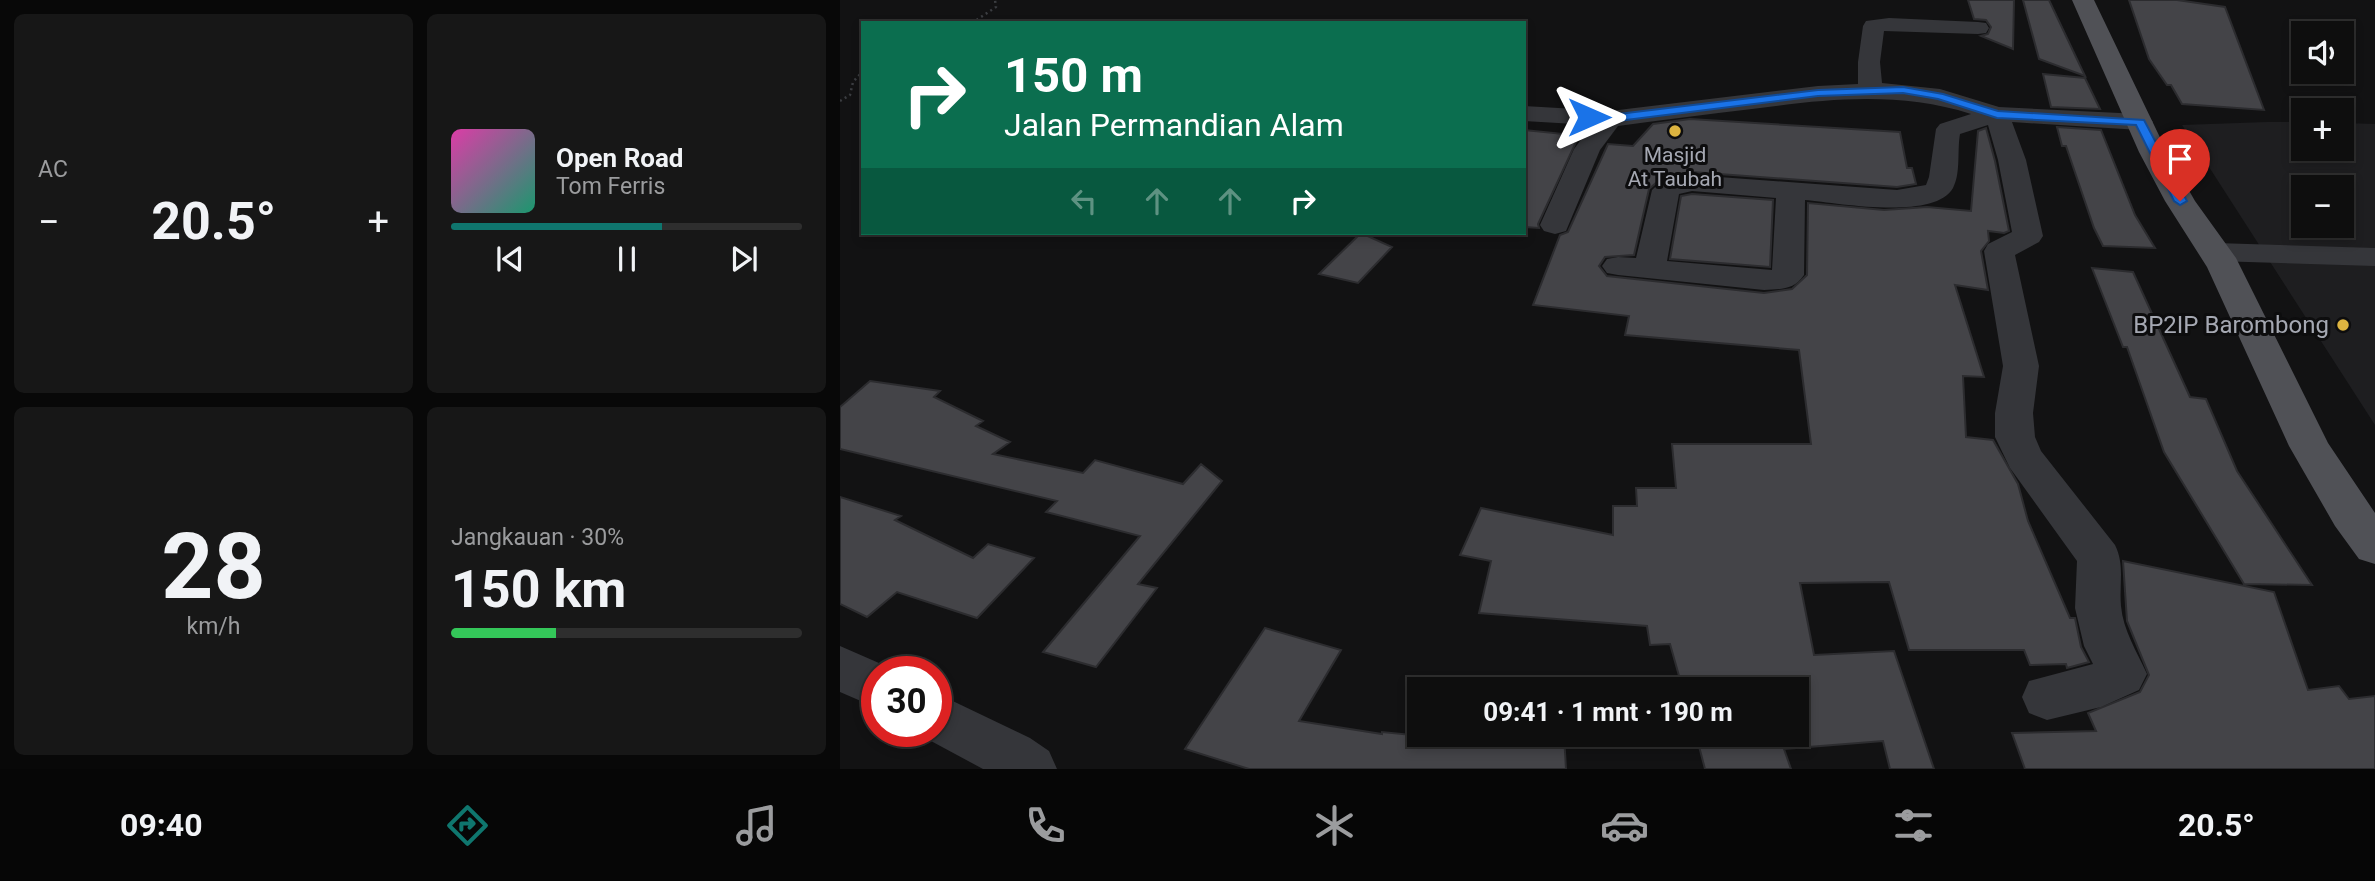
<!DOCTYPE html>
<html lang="id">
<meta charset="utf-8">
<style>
body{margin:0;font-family:Roboto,sans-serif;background:#171717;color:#f1f3f6;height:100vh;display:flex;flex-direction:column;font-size:26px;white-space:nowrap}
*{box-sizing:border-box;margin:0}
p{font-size:23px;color:#9b9c9e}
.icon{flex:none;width:38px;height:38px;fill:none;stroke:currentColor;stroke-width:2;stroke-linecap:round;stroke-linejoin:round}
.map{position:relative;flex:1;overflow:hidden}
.details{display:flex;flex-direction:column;gap:14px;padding:14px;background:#080808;width:840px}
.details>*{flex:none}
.hud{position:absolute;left:21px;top:21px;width:665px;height:214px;border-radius:0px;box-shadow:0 4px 10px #0003,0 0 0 2px #2e2e2e;background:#0b6e4f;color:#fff;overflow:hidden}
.fabs{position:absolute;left:1451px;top:21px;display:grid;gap:14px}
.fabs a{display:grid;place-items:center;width:63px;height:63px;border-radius:0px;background:#0e0e0e;box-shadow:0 4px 10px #0003,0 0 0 2px #2e2e2e;font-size:35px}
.speed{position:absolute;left:21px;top:656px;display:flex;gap:14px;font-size:35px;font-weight:700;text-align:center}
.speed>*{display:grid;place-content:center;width:91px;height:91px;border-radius:50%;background:#0e0e0e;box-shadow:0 4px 10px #0003,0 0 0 2px #2e2e2e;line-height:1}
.speed .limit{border:10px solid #d22;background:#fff;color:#111}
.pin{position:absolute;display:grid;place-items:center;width:60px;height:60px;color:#fff;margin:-72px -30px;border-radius:50% 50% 50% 0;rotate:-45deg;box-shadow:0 0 7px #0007}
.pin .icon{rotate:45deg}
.me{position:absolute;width:77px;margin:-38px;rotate:90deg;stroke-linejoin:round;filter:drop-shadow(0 0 5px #0008)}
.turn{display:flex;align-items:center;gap:24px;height:147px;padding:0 28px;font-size:32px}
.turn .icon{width:91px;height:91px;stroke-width:2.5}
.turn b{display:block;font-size:49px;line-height:60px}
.lanes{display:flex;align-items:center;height:66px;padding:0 28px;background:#0003;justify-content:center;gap:35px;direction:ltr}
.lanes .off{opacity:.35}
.big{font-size:52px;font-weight:700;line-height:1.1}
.details .widget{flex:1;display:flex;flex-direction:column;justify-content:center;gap:10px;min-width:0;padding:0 24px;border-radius:10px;background:#171717}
.details .dial{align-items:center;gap:0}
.dial b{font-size:91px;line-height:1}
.song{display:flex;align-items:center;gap:21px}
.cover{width:84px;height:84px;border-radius:10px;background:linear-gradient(135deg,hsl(320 70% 55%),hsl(160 70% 35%))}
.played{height:7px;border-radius:4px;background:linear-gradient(90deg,#0f766e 60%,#2e2e2e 60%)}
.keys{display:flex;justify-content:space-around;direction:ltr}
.heat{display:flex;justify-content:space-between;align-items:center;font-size:38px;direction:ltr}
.charge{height:10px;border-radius:5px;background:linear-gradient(90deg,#34c759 30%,#2e2e2e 0)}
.details .tiles{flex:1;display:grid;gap:14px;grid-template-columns:repeat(2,1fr)}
.trip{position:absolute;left:567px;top:677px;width:402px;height:70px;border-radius:0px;background:#0e0e0e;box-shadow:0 4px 10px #0003,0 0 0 2px #2e2e2e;font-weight:700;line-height:70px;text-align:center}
.menu{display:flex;height:112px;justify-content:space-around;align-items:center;background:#060606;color:#9b9c9e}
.menu .icon{width:49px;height:49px}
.menu .on{color:#0f766e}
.menu b{font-size:32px;color:#f1f3f6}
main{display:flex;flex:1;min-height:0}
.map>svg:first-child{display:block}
.built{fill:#1e1e20;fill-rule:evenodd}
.building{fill:#444448;stroke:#2c2c2f;stroke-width:2}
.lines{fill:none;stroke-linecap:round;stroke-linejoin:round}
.path{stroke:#3b3d41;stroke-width:2.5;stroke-dasharray:2 3.5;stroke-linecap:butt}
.minor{fill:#35363a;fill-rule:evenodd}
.major{fill:#505156;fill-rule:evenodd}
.route{fill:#1a73e8;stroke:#114b97;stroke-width:2}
.poi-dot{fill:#ddb440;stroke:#0d0d0e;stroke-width:2.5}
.labels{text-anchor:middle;stroke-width:6;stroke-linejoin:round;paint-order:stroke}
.far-poi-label{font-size:21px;fill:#a5a8b2;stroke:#0d0d0e}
.poi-label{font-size:24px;fill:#a5a8b2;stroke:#0d0d0e;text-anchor:end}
</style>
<main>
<section class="details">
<div class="tiles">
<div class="widget"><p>AC</p>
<div class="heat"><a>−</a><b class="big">20.5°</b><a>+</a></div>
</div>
<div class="widget">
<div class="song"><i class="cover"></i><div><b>Open Road</b><p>Tom Ferris</p></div></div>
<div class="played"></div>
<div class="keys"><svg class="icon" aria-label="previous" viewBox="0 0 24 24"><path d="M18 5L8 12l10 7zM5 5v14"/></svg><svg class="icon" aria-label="pause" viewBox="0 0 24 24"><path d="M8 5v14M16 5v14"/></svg><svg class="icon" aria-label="next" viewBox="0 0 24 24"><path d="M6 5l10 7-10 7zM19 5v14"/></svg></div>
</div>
<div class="widget dial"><b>28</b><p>km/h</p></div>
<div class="widget"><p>Jangkauan · 30%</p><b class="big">150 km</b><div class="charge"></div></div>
</div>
</section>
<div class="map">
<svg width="1535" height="769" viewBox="0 0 1535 769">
<rect width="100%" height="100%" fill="#121213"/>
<path class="built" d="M 1427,122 L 1463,122 L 1463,149 L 1502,149 L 1502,123 L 1535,124 L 1535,425 L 1342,125 ZM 1463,187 L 1502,187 L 1502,226 L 1463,226 Z"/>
<path class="building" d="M 1128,0 L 1174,0 L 1173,49 L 1141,36 L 1148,34 L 1151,27 L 1146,20 L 1134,19 Z
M 1183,0 L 1209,0 L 1245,76 L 1199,59 Z
M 1289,0 L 1337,0 L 1385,7 L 1424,110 L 1342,104 L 1331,85 L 1327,85 L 1309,59 Z
M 1203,74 L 1245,78 L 1260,109 L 1211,107 Z
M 850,119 L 1060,132 L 1067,168 L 1072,168 L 1076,184 L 1057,187 L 852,172 L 824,176 L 809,189 L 794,255 L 765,257 L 759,266 L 767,276 L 924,293 L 952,289 L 967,275 L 968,203 L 1044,210 L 1087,207 L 1131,211 L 1138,131 L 1146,128 L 1155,161 L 1169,231 L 1164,233 L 1148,231 L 1149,241 L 1141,251 L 1148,290 L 1115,285 L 1144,377 L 1123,376 L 1126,437 L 1153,440 L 1178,484 L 1188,521 L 1230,618 L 1235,618 L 1241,647 L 1249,662 L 1227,668 L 1226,664 L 1190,665 L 1184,650 L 1069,650 L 1049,582 L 960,583 L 974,655 L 1054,651 L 1094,769 L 1050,769 L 1043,741 L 944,749 L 951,769 L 865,769 L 856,735 L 957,735 L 957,690 L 843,690 L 830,644 L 810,645 L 807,626 L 639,613 L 651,561 L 620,555 L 641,508 L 773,535 L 773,506 L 797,506 L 796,488 L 836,488 L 832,444 L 971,444 L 959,350 L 785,335 L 789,316 L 693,305 L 720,235 L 728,232 L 768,144 L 793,146 L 813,124 Z
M 1217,127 L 1261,130 L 1295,215 L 1315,248 L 1263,246 L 1254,228 L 1226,146 L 1222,146 Z
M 684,130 L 724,134 L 721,141 L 736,142 L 698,224 L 699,228 L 684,227 Z
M 852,194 L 933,200 L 930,267 L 830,259 L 841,196 Z
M 521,233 L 552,247 L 518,283 L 479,274 Z
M 1252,268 L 1293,272 L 1350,397 L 1366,399 L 1397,471 L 1472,585 L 1404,584 L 1324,452 L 1287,347 L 1283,347 Z
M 30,381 L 100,391 L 94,397 L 143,421 L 136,426 L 170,442 L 153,454 L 243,473 L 255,460 L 343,484 L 361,464 L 382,481 L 298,584 L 317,588 L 256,667 L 203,652 L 300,536 L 206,512 L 217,501 L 0,449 L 0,407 Z
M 0,497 L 61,516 L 55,520 L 133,558 L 148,544 L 194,558 L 137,618 L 57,592 L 27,617 L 0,604 Z
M 1283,561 L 1434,592 L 1468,690 L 1499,686 L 1509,699 L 1535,696 L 1535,769 L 1185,769 L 1172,733 L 1256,731 L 1248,713 L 1300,692 L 1309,675 L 1287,621 Z
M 425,628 L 501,650 L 459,721 L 542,734 L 542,732 L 624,740 L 678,735 L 724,735 L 726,769 L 409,769 L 345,749 Z"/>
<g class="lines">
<path class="path" d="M 132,23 L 156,7 L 155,0
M 0,101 L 10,95 L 13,82 L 23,71"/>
<path class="minor" d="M 1049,18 L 1138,22 L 1146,23 L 1149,28 L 1146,33 L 1138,34 L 1044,31 L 1040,62 L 1042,83 L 1100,89 L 1159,107 L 1300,114 L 1309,117 L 1313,122 L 1309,127 L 1300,130 L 1172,122 L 1186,160 L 1203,236 L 1199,242 L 1175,255 L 1199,366 L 1193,413 L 1195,437 L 1201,451 L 1275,545 C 1285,565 1279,584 1281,606 C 1283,630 1297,652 1307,674 L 1299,690 L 1261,707 L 1207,720 L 1189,713 L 1182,697 L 1189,681 L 1253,664 L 1244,646 L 1235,608 L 1237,561 L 1170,468 L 1155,437 L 1155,413 L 1163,366 L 1144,251 L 1148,244 L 1172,232 L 1158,160 L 1148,125 L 1120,134 C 1117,151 1121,173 1113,188 C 1094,221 998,203 965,200 L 964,275 C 954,290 941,289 924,290 L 778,275 L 767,273 L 762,266 L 767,259 L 778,257 L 796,258 L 812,190 L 824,179 L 852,175 L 1057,190 L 1086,185 L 1089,177 L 1096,129 L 1100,124 L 1131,114 C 1058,91 987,99 912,109 C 867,114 823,120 778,126 L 760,150 L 726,231 L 715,234 L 704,231 L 700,225 L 734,149 L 752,125 L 684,121 L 684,106 L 770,111 L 978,86 L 1018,84 L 1018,62 L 1023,26 L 1026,21 ZM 852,191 L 936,198 L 932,270 L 827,261 L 839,194 Z
M 1376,243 L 1535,248 L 1535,266 L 1376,261 L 1365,259 L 1360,252 L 1365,245 Z
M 0,646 L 55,670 L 55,672 L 37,672 L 37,708 L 0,692 Z
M 96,693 L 190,738 L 209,751 L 217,769 L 143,769 L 78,734 L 77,732 L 96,732 Z"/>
<path class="major" d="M 1232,0 L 1254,0 L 1327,152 L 1355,201 L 1396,258 L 1488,443 L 1535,513 L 1535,564 L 1519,559 L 1495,526 L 1449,446 L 1367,267 L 1325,201 L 1299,152 Z"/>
</g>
<path class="route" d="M 1063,87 L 1103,94 L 1158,111 L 1304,120 L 1347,201 L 1340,205 L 1334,201 L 1296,125 L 1157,118 L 1098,99 L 1063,93 L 978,96 L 770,122 L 749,120 L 743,117 L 749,114 L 770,115 L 978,90 Z"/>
<g class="poi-dot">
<circle cx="835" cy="131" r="7"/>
<circle cx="1503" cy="325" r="7"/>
</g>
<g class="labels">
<g class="far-poi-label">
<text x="835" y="162">Masjid<tspan x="835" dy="24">At Taubah</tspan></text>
</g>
<g class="poi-label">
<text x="1489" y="333">BP2IP Barombong</text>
</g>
</g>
</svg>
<div class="fabs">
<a><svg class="icon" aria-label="sound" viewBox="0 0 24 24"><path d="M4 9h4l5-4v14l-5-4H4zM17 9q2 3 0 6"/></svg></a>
<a>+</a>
<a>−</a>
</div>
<div class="speed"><div class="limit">30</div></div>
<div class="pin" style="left:1340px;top:201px;background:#d93025"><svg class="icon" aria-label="arrive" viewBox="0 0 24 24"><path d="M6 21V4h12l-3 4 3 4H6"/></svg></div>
<svg class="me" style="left:749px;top:117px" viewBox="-20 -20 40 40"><path d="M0-17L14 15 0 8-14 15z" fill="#1a73e8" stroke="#fff" stroke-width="4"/></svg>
<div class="trip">09:41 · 1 mnt · 190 m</div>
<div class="hud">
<div class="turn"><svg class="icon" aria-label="right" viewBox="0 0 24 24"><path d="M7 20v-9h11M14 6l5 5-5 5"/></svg><div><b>150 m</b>Jalan Permandian Alam</div></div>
<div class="lanes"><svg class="icon off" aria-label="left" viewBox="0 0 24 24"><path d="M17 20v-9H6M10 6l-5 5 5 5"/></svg><svg class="icon off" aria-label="ahead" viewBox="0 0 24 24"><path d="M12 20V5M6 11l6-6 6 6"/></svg><svg class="icon off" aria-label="ahead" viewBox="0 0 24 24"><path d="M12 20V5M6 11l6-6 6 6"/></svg><svg class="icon" aria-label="right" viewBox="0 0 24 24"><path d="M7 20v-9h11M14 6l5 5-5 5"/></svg></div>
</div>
</div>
</main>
<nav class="menu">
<b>09:40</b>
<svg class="icon on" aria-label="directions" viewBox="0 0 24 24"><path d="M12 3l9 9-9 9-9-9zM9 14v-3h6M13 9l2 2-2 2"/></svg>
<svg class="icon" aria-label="music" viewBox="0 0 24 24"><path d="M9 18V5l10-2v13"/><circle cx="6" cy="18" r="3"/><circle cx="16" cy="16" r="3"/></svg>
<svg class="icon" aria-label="phone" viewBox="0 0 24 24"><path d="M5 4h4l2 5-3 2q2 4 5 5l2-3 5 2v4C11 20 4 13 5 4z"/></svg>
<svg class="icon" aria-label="climate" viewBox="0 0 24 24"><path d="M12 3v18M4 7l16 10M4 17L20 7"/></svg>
<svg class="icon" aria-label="car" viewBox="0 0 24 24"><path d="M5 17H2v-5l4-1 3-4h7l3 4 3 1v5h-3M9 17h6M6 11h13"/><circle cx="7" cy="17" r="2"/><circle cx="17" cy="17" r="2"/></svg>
<svg class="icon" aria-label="filters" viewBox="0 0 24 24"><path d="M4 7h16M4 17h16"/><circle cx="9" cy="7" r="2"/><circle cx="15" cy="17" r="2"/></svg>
<b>20.5°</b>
</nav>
